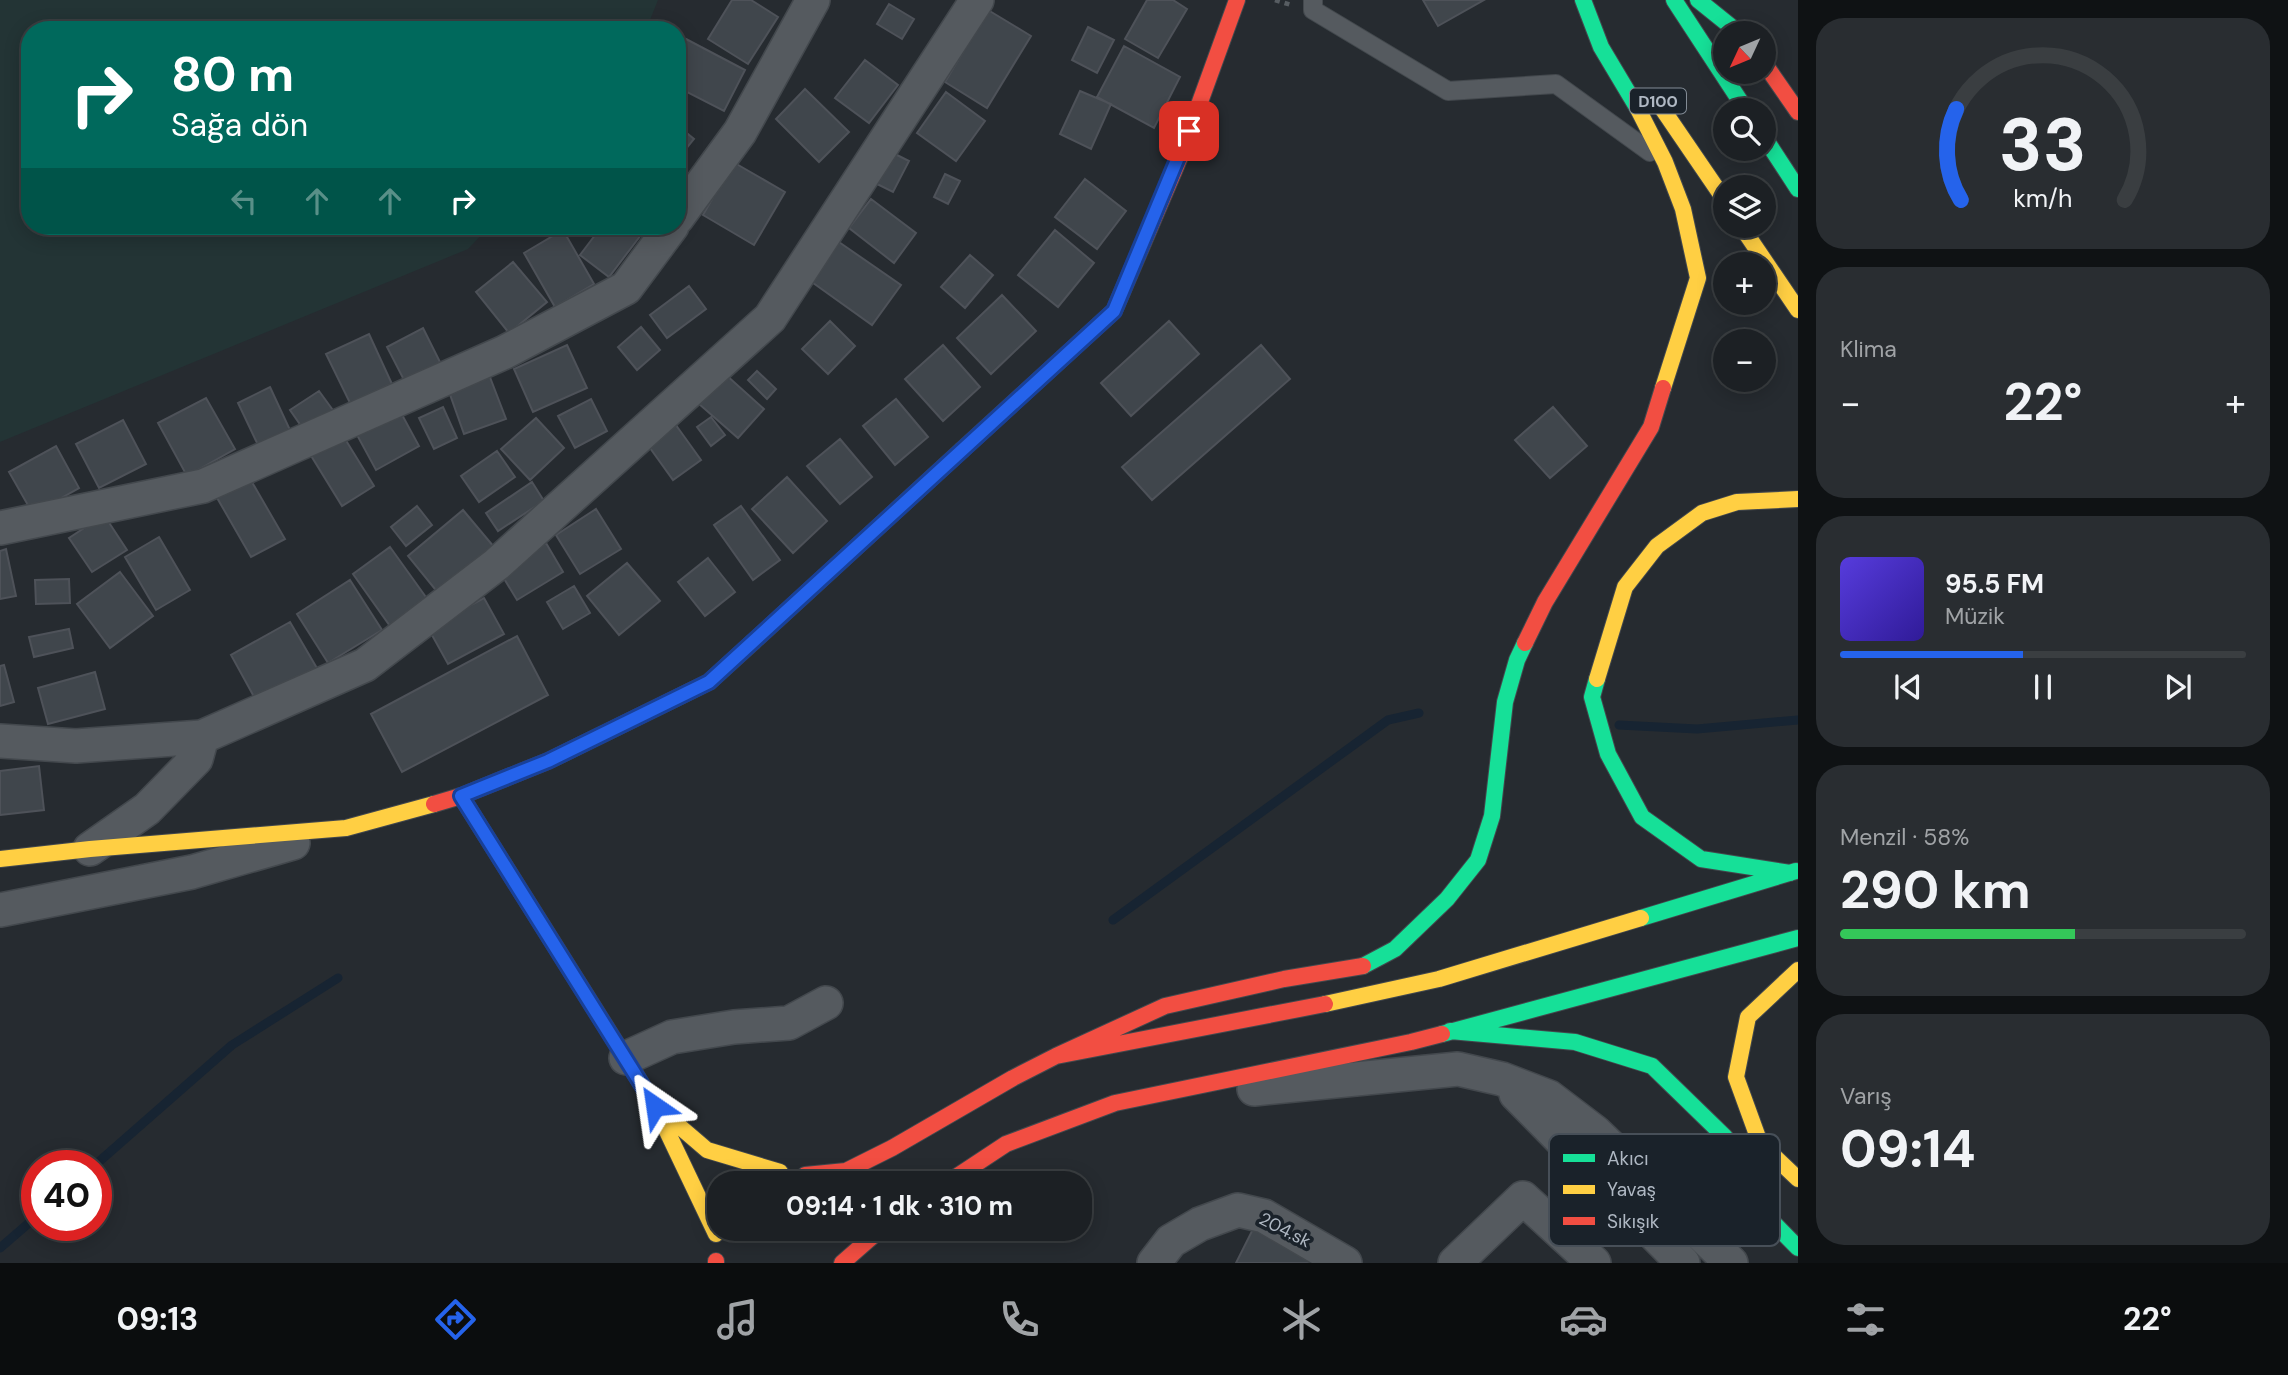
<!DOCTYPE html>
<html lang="tr">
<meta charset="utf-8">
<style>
body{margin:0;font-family:"DM Sans",sans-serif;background:#292d31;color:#f1f3f6;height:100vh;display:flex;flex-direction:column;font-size:26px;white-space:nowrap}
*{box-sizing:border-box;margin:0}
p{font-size:23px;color:#a0a3a6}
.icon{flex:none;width:38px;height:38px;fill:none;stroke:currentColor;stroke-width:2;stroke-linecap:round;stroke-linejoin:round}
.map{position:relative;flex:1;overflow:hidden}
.panel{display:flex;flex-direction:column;gap:18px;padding:18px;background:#0f1214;width:490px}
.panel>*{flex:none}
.guide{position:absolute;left:21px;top:21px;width:665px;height:214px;border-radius:28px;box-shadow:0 4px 18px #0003,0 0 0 2px #3a3e41;background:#00695c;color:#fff;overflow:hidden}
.needle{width:46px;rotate:226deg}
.fabs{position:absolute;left:1713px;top:21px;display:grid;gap:14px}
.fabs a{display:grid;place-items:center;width:63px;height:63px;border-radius:50%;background:#1c2024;box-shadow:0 4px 18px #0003,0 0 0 2px #3a3e41;font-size:35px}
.speed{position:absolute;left:21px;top:1150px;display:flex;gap:14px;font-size:35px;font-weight:700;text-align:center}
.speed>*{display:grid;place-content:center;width:91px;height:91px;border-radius:50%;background:#1c2024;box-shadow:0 4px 18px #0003,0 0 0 2px #3a3e41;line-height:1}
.speed .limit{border:10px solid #d22;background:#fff;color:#111}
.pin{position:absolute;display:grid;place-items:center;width:60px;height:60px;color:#fff;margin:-30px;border-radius:14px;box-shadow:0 4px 10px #0006}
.me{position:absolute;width:77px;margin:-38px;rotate:328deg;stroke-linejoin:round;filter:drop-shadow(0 0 5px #0008)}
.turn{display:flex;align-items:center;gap:24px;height:147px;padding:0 35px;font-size:32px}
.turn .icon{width:91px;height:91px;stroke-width:2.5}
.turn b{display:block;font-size:49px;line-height:60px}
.lanes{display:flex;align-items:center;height:66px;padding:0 35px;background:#0003;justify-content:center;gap:35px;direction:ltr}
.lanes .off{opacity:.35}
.big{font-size:52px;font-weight:700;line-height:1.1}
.panel .widget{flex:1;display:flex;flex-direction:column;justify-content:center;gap:10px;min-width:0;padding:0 24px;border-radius:28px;background:#292d31}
.panel .dial{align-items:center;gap:0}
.dial svg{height:182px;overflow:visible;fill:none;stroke:#3a3e41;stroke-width:7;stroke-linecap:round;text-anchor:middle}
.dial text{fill:#f1f3f6;stroke:none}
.song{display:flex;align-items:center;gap:21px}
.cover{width:84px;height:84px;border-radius:10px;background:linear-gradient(135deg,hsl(250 70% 55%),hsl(250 70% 35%))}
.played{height:7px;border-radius:4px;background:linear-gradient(90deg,#2563eb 45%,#3a3e41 45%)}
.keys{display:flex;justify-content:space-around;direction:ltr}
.heat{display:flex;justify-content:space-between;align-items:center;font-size:38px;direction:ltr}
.charge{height:10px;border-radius:5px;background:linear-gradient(90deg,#34c759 58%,#3a3e41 0)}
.trip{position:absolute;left:707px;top:1171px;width:385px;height:70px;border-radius:28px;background:#1c2024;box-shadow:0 4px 18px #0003,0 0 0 2px #3a3e41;font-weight:700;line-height:70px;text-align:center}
.menu{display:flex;height:112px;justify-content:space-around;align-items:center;background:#0b0d0e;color:#a0a3a6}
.menu .icon{width:49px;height:49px}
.menu .current{color:#2563eb}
.menu b{font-size:32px;color:#f1f3f6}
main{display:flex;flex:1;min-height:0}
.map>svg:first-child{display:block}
.green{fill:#233435}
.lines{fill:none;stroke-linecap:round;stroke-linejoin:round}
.stream{stroke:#172432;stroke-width:9}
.building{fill:#40464c;stroke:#4e5259;stroke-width:2}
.lane-casing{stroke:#43484d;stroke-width:20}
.street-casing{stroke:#43484d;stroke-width:36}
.fast-casing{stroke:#43484d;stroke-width:18}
.slow-casing{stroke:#43484d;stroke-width:18}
.jam-casing{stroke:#43484d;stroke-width:18}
.path{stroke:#575d62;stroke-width:4.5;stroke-dasharray:5 5;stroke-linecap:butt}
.lane{stroke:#555a5f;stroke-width:18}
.street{stroke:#555a5f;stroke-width:33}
.fast{stroke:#16e098;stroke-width:16}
.slow{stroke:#ffcf43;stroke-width:16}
.jam{stroke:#f24e42;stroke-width:16}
.route-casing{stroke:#184099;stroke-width:18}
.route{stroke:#2563eb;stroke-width:12}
.labels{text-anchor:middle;stroke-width:7;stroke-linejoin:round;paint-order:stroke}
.shield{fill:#1a222a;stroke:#828b95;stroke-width:2}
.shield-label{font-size:16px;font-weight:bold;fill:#afb8c3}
.street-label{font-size:18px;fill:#afb8c3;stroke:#1a222a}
.key{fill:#1a222a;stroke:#474f58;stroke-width:2}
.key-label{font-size:19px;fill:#afb8c3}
</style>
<main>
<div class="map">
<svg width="1798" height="1263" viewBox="0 0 1798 1263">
<rect width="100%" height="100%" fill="#262b30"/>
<path class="green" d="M 0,0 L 658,0 L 646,30 L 30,30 L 30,226 L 490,226 L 468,249 L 0,442 Z"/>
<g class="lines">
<path class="stream" d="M 1619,725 L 1697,729 L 1798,720
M 1113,920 L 1388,720 L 1419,713
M 94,1166 L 232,1045 L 338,978
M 0,1248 L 37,1216"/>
</g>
<path class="building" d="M 732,0 L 751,0 L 778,17 L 748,64 L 708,39 Z
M 1147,0 L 1173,0 L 1187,9 L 1158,58 L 1125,39 Z
M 1423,0 L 1484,0 L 1438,26 Z
M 889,4 L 914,19 L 902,39 L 877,24 Z
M 988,10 L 1031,36 L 987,108 L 945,82 Z
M 1088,27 L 1114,40 L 1097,73 L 1072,60 Z
M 686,39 L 745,70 L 724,111 L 677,87 L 677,57 Z
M 1124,46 L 1180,77 L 1154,128 L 1097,97 Z
M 865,60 L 898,85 L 869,123 L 835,98 Z
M 805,89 L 849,132 L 819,162 L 776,119 Z
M 1080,91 L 1111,104 L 1091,149 L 1060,134 Z
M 946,92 L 985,121 L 956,161 L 917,133 Z
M 677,125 L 694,139 L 677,160 Z
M 887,150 L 909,161 L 893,192 L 871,181 Z
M 733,162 L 785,192 L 754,245 L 703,215 Z
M 945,174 L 960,181 L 948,204 L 934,197 Z
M 1085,179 L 1126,211 L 1097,249 L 1055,217 Z
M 871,199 L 916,233 L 894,263 L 849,228 Z
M 602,226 L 629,226 L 641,235 L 609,277 L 580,255 Z
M 563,230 L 594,284 L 555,307 L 524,253 Z
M 1055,230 L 1094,263 L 1058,307 L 1018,275 Z
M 836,240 L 901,285 L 872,325 L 809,280 Z
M 970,255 L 993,275 L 965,308 L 941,287 Z
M 513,262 L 547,302 L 509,333 L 476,292 Z
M 689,286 L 706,309 L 667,338 L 650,315 Z
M 1002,295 L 1036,331 L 991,374 L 957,338 Z
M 830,321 L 855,346 L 828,374 L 802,349 Z
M 1169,321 L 1199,354 L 1131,416 L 1101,383 Z
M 641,327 L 660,350 L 637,370 L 618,347 Z
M 423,328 L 441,364 L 405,382 L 387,347 Z
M 369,334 L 392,384 L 350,403 L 326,354 Z
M 567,345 L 587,388 L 533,412 L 514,369 Z
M 943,345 L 980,387 L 943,421 L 905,379 Z
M 1261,345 L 1290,379 L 1152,500 L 1122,467 Z
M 757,371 L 776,389 L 767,399 L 748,380 Z
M 488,372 L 506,419 L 464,434 L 447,386 Z
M 725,374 L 764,409 L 738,438 L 699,404 Z
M 270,387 L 290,430 L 258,445 L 238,403 Z
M 319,391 L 335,413 L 306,433 L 290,410 Z
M 206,398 L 235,449 L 187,476 L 158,423 Z
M 591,399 L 607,431 L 575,448 L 558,416 Z
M 896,399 L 928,437 L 895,465 L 863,426 Z
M 443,407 L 457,438 L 434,449 L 419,418 Z
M 1553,407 L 1587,446 L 1550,478 L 1515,440 Z
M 400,411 L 419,446 L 376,470 L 357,435 Z
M 711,417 L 725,435 L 711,446 L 697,427 Z
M 536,418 L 564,448 L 530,480 L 501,449 Z
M 123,420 L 146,464 L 99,488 L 76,444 Z
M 673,421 L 701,460 L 673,480 L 645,441 Z
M 342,434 L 374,486 L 342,506 L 310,454 Z
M 840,439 L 872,477 L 840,504 L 807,466 Z
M 56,446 L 79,488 L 33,514 L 9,472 Z
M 497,451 L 515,477 L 479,502 L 461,476 Z
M 249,477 L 285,539 L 251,557 L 216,496 Z
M 787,477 L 827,521 L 793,553 L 752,509 Z
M 532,482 L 544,501 L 498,531 L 486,513 Z
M 417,506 L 432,525 L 406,546 L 391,527 Z
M 741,506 L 780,560 L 753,580 L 714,525 Z
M 596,509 L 621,549 L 580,574 L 556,535 Z
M 463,510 L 494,547 L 439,594 L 408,556 Z
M 104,515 L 127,550 L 92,572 L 69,538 Z
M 159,537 L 190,590 L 156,610 L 125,557 Z
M 546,543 L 563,572 L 517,600 L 500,572 Z
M 390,547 L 428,600 L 390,626 L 353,574 Z
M 6,549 L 16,596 L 0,599 L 0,551 Z
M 708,558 L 735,592 L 705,616 L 678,582 Z
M 627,563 L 660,601 L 619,635 L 587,596 Z
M 120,572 L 153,616 L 110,648 L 77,604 Z
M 69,579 L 70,603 L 36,604 L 35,580 Z
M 350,580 L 382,630 L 328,663 L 297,614 Z
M 574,586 L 590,613 L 563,629 L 547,602 Z
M 484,598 L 504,634 L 448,664 L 428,628 Z
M 290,622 L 318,670 L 258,704 L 231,655 Z
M 69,629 L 73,648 L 34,657 L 29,637 Z
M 517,636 L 548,695 L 402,772 L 371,714 Z
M 4,665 L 14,702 L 0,706 L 0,666 Z
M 95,672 L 105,709 L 48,724 L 38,688 Z
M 39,766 L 44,810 L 0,815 L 0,771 Z
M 1254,1227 L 1324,1263 L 1236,1263 Z"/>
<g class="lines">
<g class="lane-casing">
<path id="lane" d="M 1313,0 L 1313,10 L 1448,91 L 1556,84 L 1650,152"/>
</g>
<g class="street-casing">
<path id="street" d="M 677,218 L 740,132 L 813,0
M 0,528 L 203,486 L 505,352 L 626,288 L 672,226
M 0,741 L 76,746 L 202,737 L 365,665 L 497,564 L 770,318 L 977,0
M 90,849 L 147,809 L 196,759 L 202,737
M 0,910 L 192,872 L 293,843
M 626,1058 L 672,1037 L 734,1027 L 789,1023 L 826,1003
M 1254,1089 L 1458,1069 L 1502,1079 L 1549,1097 L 1595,1132 L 1731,1263
M 1516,1094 L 1683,1263
M 1154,1263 L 1171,1241 L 1200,1224 L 1238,1210 L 1264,1216 L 1345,1263
M 1455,1263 L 1523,1198 L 1594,1263"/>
</g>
<g class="fast-casing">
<path id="fast" d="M 1583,0 L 1601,47 L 1638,109
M 1674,0 L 1746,110
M 1698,0 L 1739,33
M 1764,137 L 1798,189
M 753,642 L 962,450
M 1597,679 L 1592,697 L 1608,754 L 1642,817 L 1701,859 L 1790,873
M 1641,918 L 1796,871
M 1363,966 L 1395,949 L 1447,899 L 1478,860 L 1492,816 L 1505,702 L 1517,660 L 1525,643
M 1450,1031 L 1575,1042 L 1652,1066 L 1725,1137 L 1756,1205 L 1798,1248
M 1442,1034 L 1798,938"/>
</g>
<g class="slow-casing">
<path id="slow" d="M 1657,101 L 1726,202
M 1638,109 L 1665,162 L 1683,209 L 1698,278 L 1663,388
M 1741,226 L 1798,310
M 1597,679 L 1625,587 L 1657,546 L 1702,513 L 1737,502 L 1798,499
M 0,859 L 90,849 L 346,828 L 434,804
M 1798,970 L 1748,1017 L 1736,1077 L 1760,1143 L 1798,1179
M 1325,1004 L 1439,979 L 1641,918
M 631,1067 L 655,1106 L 716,1234
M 665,1114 L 707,1150 L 780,1172"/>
</g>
<g class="jam-casing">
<path id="jam" d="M 1764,63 L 1798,112
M 962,450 L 1114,311 L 1180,157 L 1237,0
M 1525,643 L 1545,602 L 1651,427 L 1663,388
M 461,796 L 631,1067
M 434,804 L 461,796 L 548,761 L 709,682 L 753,642
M 1056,1056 L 1165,1006 L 1284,979 L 1363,966
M 805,1175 L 846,1171 L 892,1148 L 1013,1078 L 1056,1056 L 1325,1004
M 947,1183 L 1006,1144 L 1115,1103 L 1411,1042 L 1442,1034
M 716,1261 L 716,1263
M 842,1263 L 882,1228"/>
</g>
<path class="path" d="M 1275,0 L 1291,5"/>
<use href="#lane" class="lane"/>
<use href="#street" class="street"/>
<use href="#fast" class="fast"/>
<use href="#slow" class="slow"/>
<use href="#jam" class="jam"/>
</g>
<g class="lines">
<g class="route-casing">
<path id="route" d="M 655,1106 L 461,796 L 548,761 L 709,682 L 1114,311 L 1189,131"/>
</g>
<use href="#route" class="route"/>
</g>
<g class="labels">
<rect class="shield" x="1630" y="88.5" width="56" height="25" rx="5"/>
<g class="shield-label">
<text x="1658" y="107">D100</text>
</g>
<g class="street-label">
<text transform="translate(1285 1230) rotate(27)" y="6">204.sk</text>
</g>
</g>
<rect x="1549" y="1134" width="231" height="112" rx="10" class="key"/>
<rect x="1563" y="1154" width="32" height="8" fill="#16e098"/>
<rect x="1563" y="1185" width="32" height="9" fill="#ffcf43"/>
<rect x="1563" y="1217" width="32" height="8" fill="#f24e42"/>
<g class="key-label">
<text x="1607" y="1165">Akıcı</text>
<text x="1607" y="1196">Yavaş</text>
<text x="1607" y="1228">Sıkışık</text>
</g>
</svg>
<div class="fabs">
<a><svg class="needle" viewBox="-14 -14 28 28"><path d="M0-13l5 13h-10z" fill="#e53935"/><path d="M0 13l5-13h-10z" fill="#a0a3a6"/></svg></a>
<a><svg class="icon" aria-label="search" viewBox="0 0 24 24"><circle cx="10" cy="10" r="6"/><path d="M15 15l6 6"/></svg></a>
<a><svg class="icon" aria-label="layers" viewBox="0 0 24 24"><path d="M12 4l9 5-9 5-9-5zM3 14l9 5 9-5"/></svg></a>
<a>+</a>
<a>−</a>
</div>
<div class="speed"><div class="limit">40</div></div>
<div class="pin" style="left:1189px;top:131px;background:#d93025"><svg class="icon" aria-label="arrive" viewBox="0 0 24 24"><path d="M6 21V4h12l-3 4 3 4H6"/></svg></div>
<svg class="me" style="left:655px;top:1106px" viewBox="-20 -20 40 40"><path d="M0-17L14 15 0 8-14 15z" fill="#2563eb" stroke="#fff" stroke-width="4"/></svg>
<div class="trip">09:14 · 1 dk · 310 m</div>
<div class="guide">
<div class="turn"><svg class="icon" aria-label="right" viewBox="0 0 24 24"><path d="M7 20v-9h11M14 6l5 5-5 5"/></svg><div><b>80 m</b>Sağa dön</div></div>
<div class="lanes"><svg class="icon off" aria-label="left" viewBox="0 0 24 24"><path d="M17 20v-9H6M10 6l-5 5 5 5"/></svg><svg class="icon off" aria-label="ahead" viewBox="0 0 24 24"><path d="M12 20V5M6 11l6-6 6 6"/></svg><svg class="icon off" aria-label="ahead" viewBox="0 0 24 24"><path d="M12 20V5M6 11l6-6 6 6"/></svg><svg class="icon" aria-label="right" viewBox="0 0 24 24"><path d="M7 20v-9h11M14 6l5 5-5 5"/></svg></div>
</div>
</div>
<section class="panel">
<div class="widget dial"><svg viewBox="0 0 100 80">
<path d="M14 69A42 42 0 1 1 86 69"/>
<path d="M14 69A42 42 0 0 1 12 29" stroke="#2563eb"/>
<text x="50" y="56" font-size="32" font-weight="700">33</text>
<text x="50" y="72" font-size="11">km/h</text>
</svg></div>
<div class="widget"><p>Klima</p>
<div class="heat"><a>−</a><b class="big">22°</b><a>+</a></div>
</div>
<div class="widget">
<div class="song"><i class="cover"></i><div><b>95.5 FM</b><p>Müzik</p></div></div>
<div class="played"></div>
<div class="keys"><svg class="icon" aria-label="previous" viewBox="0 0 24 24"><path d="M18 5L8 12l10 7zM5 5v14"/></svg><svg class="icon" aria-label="pause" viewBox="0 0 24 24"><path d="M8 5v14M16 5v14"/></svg><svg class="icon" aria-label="next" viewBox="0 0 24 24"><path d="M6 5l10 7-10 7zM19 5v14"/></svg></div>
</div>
<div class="widget"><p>Menzil · 58%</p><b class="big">290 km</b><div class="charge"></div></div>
<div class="widget"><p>Varış</p><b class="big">09:14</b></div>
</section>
</main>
<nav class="menu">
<b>09:13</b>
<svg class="icon current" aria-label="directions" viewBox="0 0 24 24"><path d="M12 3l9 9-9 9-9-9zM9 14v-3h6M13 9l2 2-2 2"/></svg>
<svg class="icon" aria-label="music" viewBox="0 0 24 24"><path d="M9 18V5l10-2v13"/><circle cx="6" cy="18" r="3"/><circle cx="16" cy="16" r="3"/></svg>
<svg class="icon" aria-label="phone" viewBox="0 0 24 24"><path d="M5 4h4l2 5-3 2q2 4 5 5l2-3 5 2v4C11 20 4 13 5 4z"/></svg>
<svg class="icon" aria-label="climate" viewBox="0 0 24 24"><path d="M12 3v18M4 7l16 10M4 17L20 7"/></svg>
<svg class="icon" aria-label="car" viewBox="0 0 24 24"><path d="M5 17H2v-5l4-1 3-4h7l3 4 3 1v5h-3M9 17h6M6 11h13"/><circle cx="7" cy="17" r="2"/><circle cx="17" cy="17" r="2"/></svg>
<svg class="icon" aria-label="filters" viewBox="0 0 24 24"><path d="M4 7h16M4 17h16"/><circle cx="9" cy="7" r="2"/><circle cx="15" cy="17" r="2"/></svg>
<b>22°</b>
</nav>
